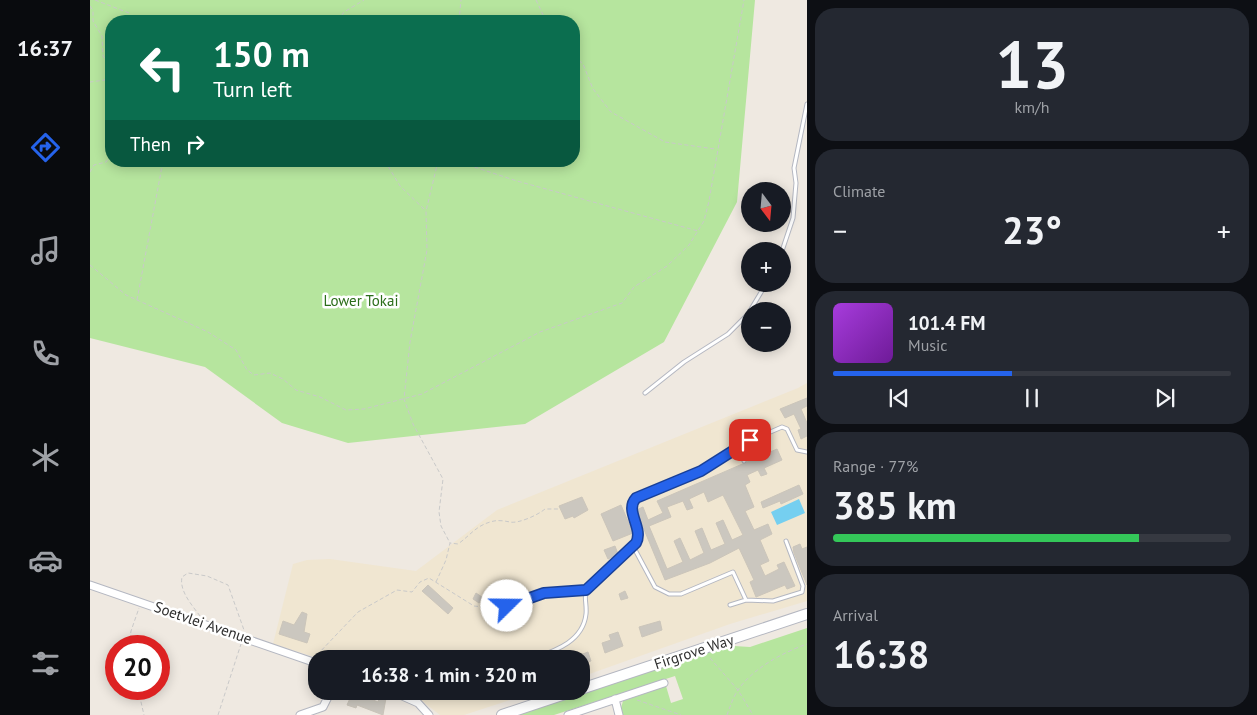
<!DOCTYPE html>
<meta charset="utf-8">
<style>
body{margin:0;font-family:"PT Sans",sans-serif;background:#242831;color:#f1f3f6;height:100vh;display:flex;flex-direction:column;font-size:19px;white-space:nowrap}
*{box-sizing:border-box;margin:0}
p{font-size:16px;color:#9ea1a6}
.icon{flex:none;width:28px;height:28px;fill:none;stroke:currentColor;stroke-width:2;stroke-linecap:round;stroke-linejoin:round}
.map{position:relative;flex:1;overflow:hidden}
.details{display:flex;flex-direction:column;gap:8px;padding:8px;background:#0d0f14;width:450px}
.details>*{flex:none}
.top-card{position:absolute;left:15px;top:15px;width:475px;height:152px;border-radius:20px;box-shadow:0 2px 12px #0003;background:#0b6e4f;color:#fff;overflow:hidden}
.needle{width:32px;rotate:164deg}
.tools{position:absolute;left:651px;top:182px;display:grid;gap:10px}
.tools a{display:grid;place-items:center;width:50px;height:50px;border-radius:50%;background:#171b24;box-shadow:0 2px 12px #0003;font-size:25px}
.speed{position:absolute;left:15px;top:635px;display:flex;gap:10px;font-size:25px;font-weight:700;text-align:center}
.speed>*{display:grid;place-content:center;width:65px;height:65px;border-radius:50%;background:#171b24;box-shadow:0 2px 12px #0003;line-height:1}
.speed .limit{border:8px solid #d22;background:#fff;color:#111}
.pin{position:absolute;display:grid;place-items:center;width:42px;height:42px;color:#fff;margin:-21px;border-radius:10px;box-shadow:0 2px 8px #0006}
.me{position:absolute;width:55px;margin:-28px;rotate:68deg;stroke-linejoin:round;filter:drop-shadow(0 0 4px #0008)}
.turn{display:flex;align-items:center;gap:18px;height:105px;padding:0 25px;font-size:22px}
.turn .icon{width:65px;height:65px;stroke-width:2.5}
.turn b{display:block;font-size:35px;line-height:42px}
.then{display:flex;align-items:center;height:48px;padding:0 25px;background:#0003;gap:10px;font-size:19px}
.big{font-size:38px;font-weight:600;line-height:1.1}
.details .card{flex:1;display:flex;flex-direction:column;justify-content:center;gap:8px;min-width:0;padding:0 18px;border-radius:20px;background:#242831}
.details .dial{align-items:center;gap:0}
.dial b{font-size:65px;line-height:1}
.song{display:flex;align-items:center;gap:15px}
.cover{width:60px;height:60px;border-radius:8px;background:linear-gradient(135deg,hsl(280 70% 55%),hsl(280 70% 35%))}
.played{height:5px;border-radius:2px;background:linear-gradient(90deg,#2563eb 45%,#363941 45%)}
.keys{display:flex;justify-content:space-around;direction:ltr}
.heat{display:flex;justify-content:space-between;align-items:center;font-size:28px;direction:ltr}
.charge{height:8px;border-radius:4px;background:linear-gradient(90deg,#34c759 77%,#363941 0)}
.trip{position:absolute;left:218px;top:650px;width:282px;height:50px;border-radius:20px;background:#171b24;box-shadow:0 2px 12px #0003;font-weight:600;line-height:50px;text-align:center}
main{display:flex;flex:1;min-height:0}
.dock{display:flex;flex-direction:column;width:90px;justify-content:space-around;align-items:center;background:#090b0e;color:#9ea1a6}
.dock .icon{width:35px;height:35px}
.dock .current{color:#2563eb}
.dock b{font-size:22px;color:#f1f3f6}
.map>svg:first-child{display:block}
.education{fill:#f0e6d1}
.green{fill:#b6e59e;fill-rule:evenodd}
.water{fill:#75cff0}
.building{fill:#cbc7bf;stroke:#cbc5ba;fill-rule:evenodd}
.lines{fill:none;stroke-linecap:round;stroke-linejoin:round}
.lane-casing{stroke:#b4b7c1;stroke-width:5}
.street-casing{stroke:#b4b7c1;stroke-width:9}
.secondary-casing{stroke:#b4b7c1;stroke-width:12}
.path{stroke:#c9c9c9;stroke-width:1;stroke-dasharray:4 2.5;stroke-linecap:butt}
.lane{stroke:#fff;stroke-width:3}
.street{stroke:#fff;stroke-width:7}
.secondary{stroke:#fff;stroke-width:10}
.route-casing{stroke:#184099;stroke-width:12}
.route{stroke:#2563eb;stroke-width:9}
.labels{text-anchor:middle;stroke-width:5;stroke-linejoin:round;paint-order:stroke}
.park-label{font-size:15px;fill:#2c6e1b;stroke:#fff}
.street-label{font-size:15px;fill:#2e2e2e;stroke:#fff}
</style>
<main>
<nav class="dock">
<b>16:37</b>
<svg class="icon current" aria-label="directions" viewBox="0 0 24 24"><path d="M12 3l9 9-9 9-9-9zM9 14v-3h6M13 9l2 2-2 2"/></svg>
<svg class="icon" aria-label="music" viewBox="0 0 24 24"><path d="M9 18V5l10-2v13"/><circle cx="6" cy="18" r="3"/><circle cx="16" cy="16" r="3"/></svg>
<svg class="icon" aria-label="phone" viewBox="0 0 24 24"><path d="M5 4h4l2 5-3 2q2 4 5 5l2-3 5 2v4C11 20 4 13 5 4z"/></svg>
<svg class="icon" aria-label="climate" viewBox="0 0 24 24"><path d="M12 3v18M4 7l16 10M4 17L20 7"/></svg>
<svg class="icon" aria-label="car" viewBox="0 0 24 24"><path d="M5 17H2v-5l4-1 3-4h7l3 4 3 1v5h-3M9 17h6M6 11h13"/><circle cx="7" cy="17" r="2"/><circle cx="17" cy="17" r="2"/></svg>
<svg class="icon" aria-label="filters" viewBox="0 0 24 24"><path d="M4 7h16M4 17h16"/><circle cx="9" cy="7" r="2"/><circle cx="15" cy="17" r="2"/></svg>
</nav>
<div class="map">
<svg width="717" height="715" viewBox="0 0 717 715">
<rect width="100%" height="100%" fill="#efe9e1"/>
<path class="education" d="M 717,383 L 717,601 L 640,624 L 491,677 L 491,659 L 231,659 L 183,644 L 203,564 L 217,560 L 240,559 L 326,571 L 407,510 L 708,388 Z
M 319,691 L 448,691 L 374,715 L 350,715 Z"/>
<path class="green" d="M 0,0 L 665,0 L 647,202 L 574,342 L 435,424 L 258,443 L 192,423 L 115,367 L 0,338 ZM 21,21 L 484,21 L 484,161 L 21,161 Z
M 717,628 L 717,715 L 533,715 L 531,708 L 533,701 L 576,686 L 581,703 L 593,699 L 585,676 L 464,715 L 428,715 L 642,644 L 644,646 L 660,647 Z"/>
<path class="water" d="M 709,499 L 715,513 L 687,525 L 681,512 Z"/>
<path class="building" d="M 717,398 L 717,406 L 711,409 L 717,423 L 717,436 L 711,439 L 708,430 L 711,429 L 704,414 L 695,418 L 690,409 Z
M 687,449 L 692,460 L 674,468 L 677,474 L 671,476 L 668,470 L 657,475 L 660,482 L 655,485 L 664,507 L 655,511 L 664,530 L 678,524 L 682,534 L 670,540 L 679,561 L 670,565 L 675,576 L 689,569 L 687,565 L 694,562 L 705,586 L 697,589 L 695,585 L 666,597 L 660,582 L 664,580 L 649,548 L 620,563 L 575,580 L 546,510 L 553,507 L 558,520 L 573,513 L 567,501 ZM 614,492 L 618,502 L 633,495 L 653,535 L 642,540 L 633,520 L 626,523 L 635,544 L 621,550 L 612,528 L 605,531 L 614,553 L 600,560 L 590,538 L 584,541 L 593,562 L 577,569 L 559,526 L 581,517 L 577,507 L 593,501 L 597,510 L 603,508 L 599,499 Z
M 709,485 L 713,494 L 691,504 L 690,501 L 673,508 L 671,502 Z
M 492,497 L 498,510 L 484,518 L 483,516 L 475,519 L 469,506 Z
M 531,505 L 543,533 L 523,541 L 511,514 Z
M 710,544 L 712,549 L 717,547 L 717,585 L 704,553 L 703,547 Z
M 525,546 L 528,554 L 518,559 L 514,550 Z
M 338,585 L 363,608 L 358,614 L 332,591 Z
M 535,591 L 538,598 L 531,600 L 529,594 Z
M 386,593 L 392,597 L 389,603 L 383,599 Z
M 212,612 L 217,614 L 214,632 L 220,634 L 217,643 L 189,634 L 193,621 L 204,625 Z
M 570,621 L 572,630 L 552,637 L 549,627 Z
M 528,632 L 533,646 L 515,653 L 512,643 L 521,640 L 519,635 Z
M 498,652 L 501,661 L 491,664 L 491,659 L 480,659 Z
M 246,691 L 261,691 L 259,697 Z
M 269,694 L 288,702 L 290,696 L 296,698 L 293,715 L 267,705 L 266,708 L 257,705 L 261,696 Z"/>
<g class="lines">
<g class="lane-casing">
<path id="lane" d="M 692,251 L 703,218 L 706,183 L 704,168 L 717,104
M 555,393 L 594,362 L 638,334 L 658,314 L 676,284
M 648,446 L 692,427 L 697,429 L 707,450 L 717,452
M 543,546 L 565,587 L 579,594 L 591,594 L 643,572 L 656,600 L 640,605
M 656,600 L 683,601 L 712,592 L 713,586 L 696,541
M 398,618 C 435,596 454,593 496,590
M 442,659 C 464,651 493,642 496,614 C 497,605 494,599 496,590 L 546,543 L 549,534 L 542,506 L 546,498 L 611,471 L 648,446 L 654,461"/>
</g>
<g class="street-casing">
<path id="street" d="M 0,585 L 226,663
M 301,691 L 328,703 L 339,715
M 525,699 L 529,715
M 210,715 L 233,707 L 241,691
M 478,715 L 574,683"/>
</g>
<g class="secondary-casing">
<path id="secondary" d="M 491,689 L 717,614
M 412,715 L 484,691"/>
</g>
<path class="path" d="M 5,0 L 39,13 L 45,21
M 446,0 L 456,21
M 0,6 L 3,11 L 3,21 L 12,36 L 13,56 L 18,63 L 15,80 L 0,82
M 248,21 L 254,12 L 274,0
M 369,21 L 371,0
M 484,56 L 493,64 L 503,89 L 521,112 L 575,142 L 625,149
M 15,80 L 21,90
M 295,161 L 310,186 L 336,211
M 348,161 L 336,211 L 337,250 L 320,342 L 314,399 L 323,424 L 353,479 L 349,512 L 351,526 L 360,543
M 366,161 L 427,181 L 608,231
M 0,172 L 4,165 L 16,162 L 21,155
M 0,265 L 36,295 L 118,332 L 146,350 L 157,370 L 164,375 L 180,373 L 193,379 L 206,390 L 230,397 L 256,410 L 274,409 L 332,394 L 450,332 L 532,303 L 544,287 L 577,266 L 599,245 L 614,221 L 619,201 L 654,0
M 47,300 L 73,161
M 346,582 L 356,560 L 360,543 L 368,544 C 382,534 386,525 404,521 C 409,520 415,521 420,522 C 428,524 448,515 455,509 L 468,509
M 110,616 C 102,605 89,591 92,577 L 98,573 L 117,576 L 138,585 L 154,630
M 39,646 L 41,631 L 49,608
M 227,655 L 268,612 L 307,590 L 322,592 L 330,582 L 339,578 L 384,606 L 404,608
M 620,658 L 648,690 L 663,715
M 48,689 L 54,715
M 547,700 L 591,715
M 128,715 L 151,644
M 637,715 C 640,707 643,697 648,690 C 663,668 694,652 717,644"/>
<use href="#lane" class="lane"/>
<use href="#street" class="street"/>
<use href="#secondary" class="secondary"/>
</g>
<g class="lines">
<g class="route-casing">
<path id="route" d="M 417,606 L 454,593 L 496,590 L 546,543 C 554,528 534,511 546,498 L 611,471 L 660,440"/>
</g>
<use href="#route" class="route"/>
</g>
<g class="labels">
<g class="park-label">
<text x="271" y="306">Lower Tokai</text>
</g>
<g class="street-label">
<text transform="translate(113 623) rotate(19)" y="5">Soetvlei Avenue</text>
<text transform="translate(604 652) rotate(-18)" y="5">Firgrove Way</text>
</g>
</g>
</svg>
<div class="tools">
<a><svg class="needle" viewBox="-14 -14 28 28"><path d="M0-13l5 13h-10z" fill="#e53935"/><path d="M0 13l5-13h-10z" fill="#9ea1a6"/></svg></a>
<a>+</a>
<a>−</a>
</div>
<div class="speed"><div class="limit">20</div></div>
<div class="pin" style="left:660px;top:440px;background:#d93025"><svg class="icon" aria-label="arrive" viewBox="0 0 24 24"><path d="M6 21V4h12l-3 4 3 4H6"/></svg></div>
<svg class="me" style="left:417px;top:606px" viewBox="-20 -20 40 40"><circle r="19" fill="#fff"/><path d="M0-13L10 11 0 6-10 11z" fill="#2563eb"/></svg>
<div class="trip">16:38 · 1 min · 320 m</div>
<div class="top-card">
<div class="turn"><svg class="icon" aria-label="left" viewBox="0 0 24 24"><path d="M17 20v-9H6M10 6l-5 5 5 5"/></svg><div><b>150 m</b>Turn left</div></div>
<div class="then">Then<svg class="icon" aria-label="right" viewBox="0 0 24 24"><path d="M7 20v-9h11M14 6l5 5-5 5"/></svg></div>
</div>
</div>
<section class="details">
<div class="card dial"><b>13</b><p>km/h</p></div>
<div class="card"><p>Climate</p>
<div class="heat"><a>−</a><b class="big">23°</b><a>+</a></div>
</div>
<div class="card">
<div class="song"><i class="cover"></i><div><b>101.4 FM</b><p>Music</p></div></div>
<div class="played"></div>
<div class="keys"><svg class="icon" aria-label="previous" viewBox="0 0 24 24"><path d="M18 5L8 12l10 7zM5 5v14"/></svg><svg class="icon" aria-label="pause" viewBox="0 0 24 24"><path d="M8 5v14M16 5v14"/></svg><svg class="icon" aria-label="next" viewBox="0 0 24 24"><path d="M6 5l10 7-10 7zM19 5v14"/></svg></div>
</div>
<div class="card"><p>Range · 77%</p><b class="big">385 km</b><div class="charge"></div></div>
<div class="card"><p>Arrival</p><b class="big">16:38</b></div>
</section>
</main>
